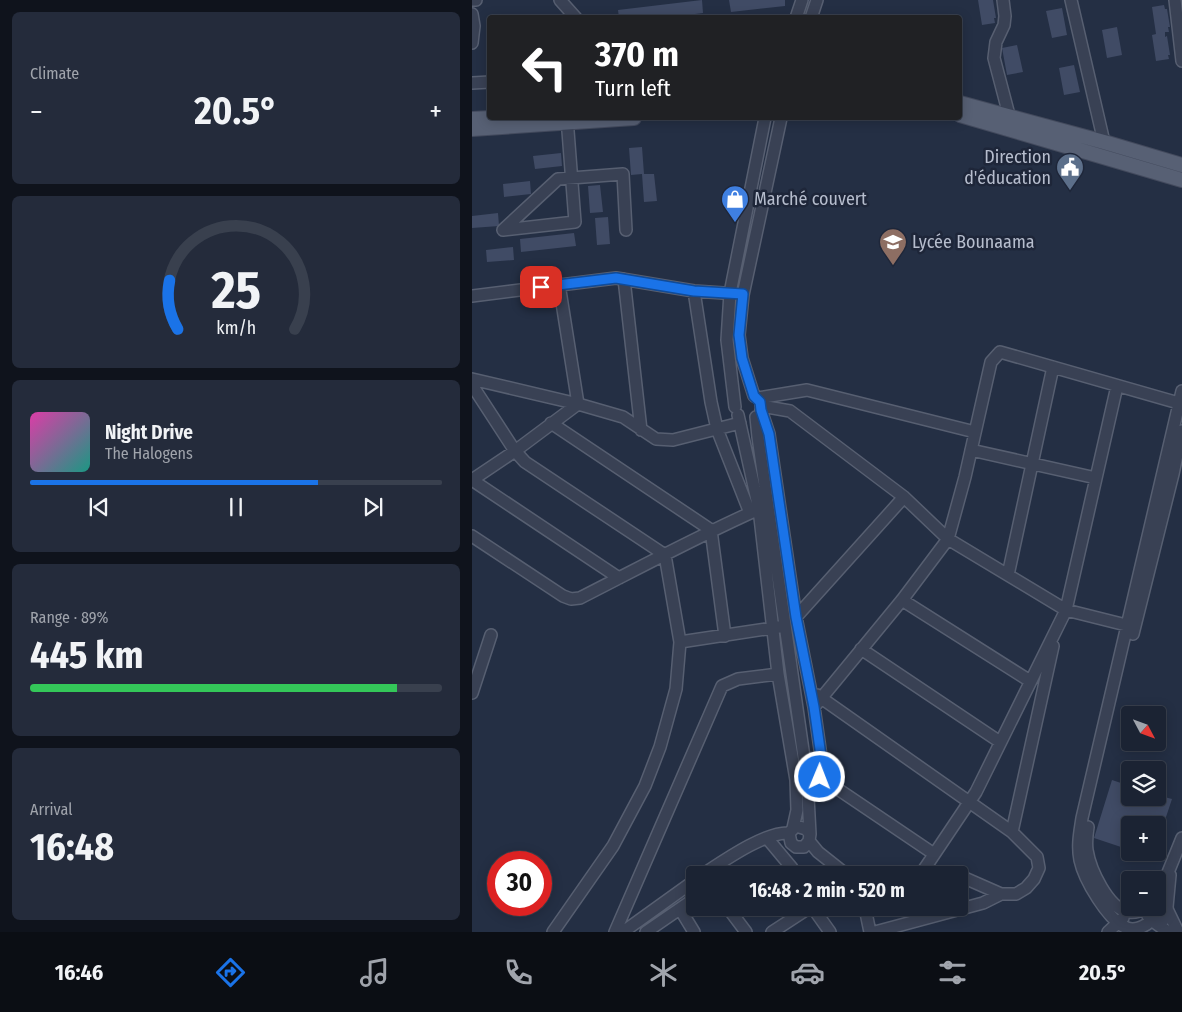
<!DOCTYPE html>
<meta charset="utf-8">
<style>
body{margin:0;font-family:"Fira Sans Condensed",sans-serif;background:#242b3b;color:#f1f3f6;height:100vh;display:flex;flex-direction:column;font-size:19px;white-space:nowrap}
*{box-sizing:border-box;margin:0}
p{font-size:16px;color:#a0a4ac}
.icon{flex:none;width:28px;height:28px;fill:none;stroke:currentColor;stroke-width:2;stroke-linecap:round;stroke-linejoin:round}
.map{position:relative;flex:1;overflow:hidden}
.drawer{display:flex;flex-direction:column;gap:12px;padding:12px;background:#0f131c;width:472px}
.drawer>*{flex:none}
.top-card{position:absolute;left:15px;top:15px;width:475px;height:105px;border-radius:5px;box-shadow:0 2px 12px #0003,0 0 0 1px #39404e;background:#202124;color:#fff;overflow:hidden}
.needle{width:32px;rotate:131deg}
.buttons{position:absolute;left:649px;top:706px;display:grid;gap:10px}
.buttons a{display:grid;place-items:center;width:45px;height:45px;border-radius:5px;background:#1b2333;box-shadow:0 2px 12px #0003,0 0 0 1px #39404e;font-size:25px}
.speed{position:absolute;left:15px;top:851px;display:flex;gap:10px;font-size:25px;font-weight:700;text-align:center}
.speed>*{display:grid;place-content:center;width:65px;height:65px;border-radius:50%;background:#1b2333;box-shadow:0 2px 12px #0003,0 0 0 1px #39404e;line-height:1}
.speed .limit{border:8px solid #d22;background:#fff;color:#111}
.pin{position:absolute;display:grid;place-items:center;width:42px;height:42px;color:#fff;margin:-21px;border-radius:10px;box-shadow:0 2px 8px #0006}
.me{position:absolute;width:55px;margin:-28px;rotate:1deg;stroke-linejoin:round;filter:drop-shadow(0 0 4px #0008)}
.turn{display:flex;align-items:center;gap:18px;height:105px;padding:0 25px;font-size:22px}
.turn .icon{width:65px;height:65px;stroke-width:2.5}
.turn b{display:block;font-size:35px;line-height:42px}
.big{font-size:38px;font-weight:700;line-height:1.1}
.drawer .tile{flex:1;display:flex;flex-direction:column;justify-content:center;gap:8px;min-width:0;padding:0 18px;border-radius:8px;background:#242b3b}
.drawer .dial{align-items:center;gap:0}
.dial svg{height:130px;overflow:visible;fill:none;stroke:#39404e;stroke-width:7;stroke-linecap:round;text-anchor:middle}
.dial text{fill:#f1f3f6;stroke:none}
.song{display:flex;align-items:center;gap:15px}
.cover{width:60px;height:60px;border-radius:8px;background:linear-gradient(135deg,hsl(320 70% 55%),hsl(170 70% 35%))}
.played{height:5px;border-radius:2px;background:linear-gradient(90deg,#1a73e8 70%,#39404e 70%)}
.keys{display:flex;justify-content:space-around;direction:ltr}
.heat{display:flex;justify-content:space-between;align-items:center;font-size:28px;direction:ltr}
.charge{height:8px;border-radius:4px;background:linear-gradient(90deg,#34c759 89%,#39404e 0)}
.trip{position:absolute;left:214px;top:866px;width:282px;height:50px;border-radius:5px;background:#1b2333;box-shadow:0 2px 12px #0003,0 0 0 1px #39404e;font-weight:700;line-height:50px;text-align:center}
.menu{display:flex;height:80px;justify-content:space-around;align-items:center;background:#0b0e14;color:#a0a4ac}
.menu .icon{width:35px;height:35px}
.menu .on{color:#1a73e8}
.menu b{font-size:22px;color:#f1f3f6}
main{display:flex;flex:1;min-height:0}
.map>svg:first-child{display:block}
.building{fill:#404b65}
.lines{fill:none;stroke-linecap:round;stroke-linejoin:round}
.minor-casing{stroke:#575f71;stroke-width:14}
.major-casing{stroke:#434a5d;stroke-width:16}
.minor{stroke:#394154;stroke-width:11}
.major{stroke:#576074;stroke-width:14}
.route-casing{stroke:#114b97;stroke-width:12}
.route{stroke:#1a73e8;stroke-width:9}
.labels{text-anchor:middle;stroke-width:5;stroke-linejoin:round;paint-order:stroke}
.poi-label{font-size:18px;fill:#b6bdcd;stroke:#1e2639;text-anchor:start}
</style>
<main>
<section class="drawer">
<div class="tile"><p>Climate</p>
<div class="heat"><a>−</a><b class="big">20.5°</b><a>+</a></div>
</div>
<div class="tile dial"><svg viewBox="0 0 100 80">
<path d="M14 69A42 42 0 1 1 86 69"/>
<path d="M14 69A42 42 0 0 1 9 39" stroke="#1a73e8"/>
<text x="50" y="56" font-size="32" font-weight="700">25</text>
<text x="50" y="72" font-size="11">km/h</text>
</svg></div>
<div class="tile">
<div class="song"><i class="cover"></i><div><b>Night Drive</b><p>The Halogens</p></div></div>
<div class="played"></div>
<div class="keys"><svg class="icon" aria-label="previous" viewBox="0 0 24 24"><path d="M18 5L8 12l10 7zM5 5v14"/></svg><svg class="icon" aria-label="pause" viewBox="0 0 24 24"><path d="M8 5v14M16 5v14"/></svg><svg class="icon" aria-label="next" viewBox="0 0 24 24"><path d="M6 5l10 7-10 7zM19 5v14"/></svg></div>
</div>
<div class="tile"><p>Range · 89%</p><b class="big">445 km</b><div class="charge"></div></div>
<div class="tile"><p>Arrival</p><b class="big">16:48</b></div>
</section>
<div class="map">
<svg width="710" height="932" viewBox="0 0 710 932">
<rect width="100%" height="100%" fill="#242f44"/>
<path class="building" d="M 230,0 L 231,13 L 191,18 L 147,18 L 146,10 Z
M 257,0 L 313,0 L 313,6 L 259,12 Z
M 506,0 L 521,0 L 524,18 L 522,18 L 523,23 L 510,25 Z
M 692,5 L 693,9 L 695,9 L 698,27 L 696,27 L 697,32 L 693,32 L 693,37 L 695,36 L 698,55 L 696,55 L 697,59 L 684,61 L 680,35 L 684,34 L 680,7 Z
M 590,8 L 595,35 L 580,38 L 574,11 Z
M 645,27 L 650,55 L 635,58 L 630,30 Z
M 545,45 L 551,72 L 535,75 L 530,48 Z
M 602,65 L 608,92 L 592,95 L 587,68 Z
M 170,147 L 172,174 L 182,174 L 185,201 L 172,202 L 170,174 L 159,175 L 157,148 Z
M 89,153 L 90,166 L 63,169 L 61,156 Z
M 58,181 L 59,194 L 32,197 L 31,184 Z
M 128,185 L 131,212 L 118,213 L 116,186 Z
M 26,213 L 27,226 L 0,228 L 0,216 Z
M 136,217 L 138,244 L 125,245 L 123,218 Z
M 102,233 L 104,246 L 49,252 L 48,239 Z
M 41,247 L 42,260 L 15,262 L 14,250 Z
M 640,780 L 658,786 L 658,798 L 685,798 L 685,795 L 700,799 L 685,844 L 685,825 L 658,825 L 658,850 L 622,838 Z"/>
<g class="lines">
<g class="minor-casing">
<path id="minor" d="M 0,0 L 4,0
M 88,0 L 104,18
M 531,0 L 533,16 L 532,25 L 524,42 L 522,58 L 537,115
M 599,0 L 632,142
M 703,0 L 710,61
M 0,14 L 2,26 L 0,43
M 324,18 L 330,0
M 339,18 L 345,0
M 0,83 L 18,82
M 95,118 L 103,222 L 31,230 L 86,179 L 151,174 L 154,230
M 152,279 L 169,430
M 222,291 L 239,402 L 245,429 L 278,513
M 0,296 L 144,278 L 222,291 L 266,294
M 0,379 L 106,404 L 151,417 L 184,439 L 201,440 L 268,423
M 0,385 L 43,451 L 53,462 L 193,555 L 208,642 L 204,689 L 188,747 L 173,786 L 141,846 L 81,932
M 282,396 L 270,358 L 267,335 L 271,295 L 309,118
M 286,398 L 335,390 L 503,432
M 289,406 L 318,411 L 432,497 L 476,539 L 594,610 L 662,627
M 263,407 L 255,340 L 258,293 L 293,118
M 289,410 L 297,434 L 324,617 L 342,707 L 350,763 L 348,777 L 337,794
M 266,415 L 287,509 L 306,674 L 324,780 L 325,810 L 321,828
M 284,417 L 286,437 L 335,778 L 338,834
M 79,423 L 239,530 L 253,636
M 499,450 L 624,478
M 0,480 L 43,451 L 106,404 L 87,284
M 0,480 L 147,578
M 0,536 L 91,596 L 99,599 L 108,598 C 167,568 226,536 287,509 L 293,509
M 536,575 L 581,367
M 430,600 L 558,681
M 324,617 L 432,497
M 661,634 L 701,474 L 710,431
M 208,642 L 307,627
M 389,649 L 528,742
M 0,693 L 19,635
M 345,695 L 540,832 L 565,857 L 567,868 L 562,879 L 554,888 L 544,894 L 529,894 L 488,876
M 342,707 L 430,600 L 476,539 L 493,477 L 519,362 L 528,352 L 710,404
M 348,777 L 462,854
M 616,827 C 615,834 614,843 615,850 C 618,869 636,909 657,912 C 663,913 669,911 675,908
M 540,832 L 581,646
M 295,838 L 320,868
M 337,841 L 332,847 L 324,847 L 319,843 L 317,833 L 324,826 L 334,829 L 338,834 L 337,841 L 346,852 L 375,875
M 451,871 L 484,875
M 230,875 C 250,862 294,831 317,833
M 438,875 L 451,871 L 504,792 L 594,610 L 645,386
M 685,893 L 695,875 L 710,838
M 695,907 L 698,875
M 256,908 L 274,932
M 341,908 L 358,932
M 393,908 L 398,932
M 208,909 L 222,932
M 696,911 L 706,932
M 676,916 C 683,928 698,921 695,907 L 690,902 L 685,902
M 679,921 C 673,926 664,931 655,928 C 636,921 612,879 608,860 C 605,845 608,832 610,818 L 710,391
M 682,922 L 696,932
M 143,932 L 250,686 L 266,679 L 306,674
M 151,932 L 222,881
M 174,932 L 222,899
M 300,932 L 337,908
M 403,932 L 511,903 L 529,894
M 636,932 L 651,918"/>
</g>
<g class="major-casing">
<path id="major" d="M 488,103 L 632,142 L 710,165
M 488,115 L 710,180
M 0,119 L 19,118
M 0,129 L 162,118"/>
</g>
<use href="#minor" class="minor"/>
<use href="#major" class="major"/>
</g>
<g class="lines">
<g class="route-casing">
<path id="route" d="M 69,287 L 144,278 L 222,291 L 271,294 L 267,335 L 270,358 L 282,396 L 288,402 L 289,410 L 297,434 L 324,617 L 342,707 L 350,763 L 348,777"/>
</g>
<use href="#route" class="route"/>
</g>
<defs>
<g id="civic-pin" transform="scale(1.4375)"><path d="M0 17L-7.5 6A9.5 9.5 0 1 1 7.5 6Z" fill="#5c6f8a" stroke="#1e2639"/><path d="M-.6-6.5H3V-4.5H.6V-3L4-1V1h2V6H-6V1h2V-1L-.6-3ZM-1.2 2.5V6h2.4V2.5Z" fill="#fff"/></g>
<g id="shop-pin" transform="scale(1.4375)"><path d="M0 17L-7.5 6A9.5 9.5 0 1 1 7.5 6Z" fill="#3f7fe0" stroke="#1e2639"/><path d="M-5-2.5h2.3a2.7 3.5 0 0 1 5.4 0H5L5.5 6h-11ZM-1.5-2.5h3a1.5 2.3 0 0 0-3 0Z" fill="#fff"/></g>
<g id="school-pin" transform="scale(1.4375)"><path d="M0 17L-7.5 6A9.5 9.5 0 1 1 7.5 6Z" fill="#8d6e63" stroke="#1e2639"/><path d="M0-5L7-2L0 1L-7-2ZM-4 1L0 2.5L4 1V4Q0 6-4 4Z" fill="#fff"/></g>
</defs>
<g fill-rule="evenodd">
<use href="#civic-pin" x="598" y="167"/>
<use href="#shop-pin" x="263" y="199"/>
<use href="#school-pin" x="421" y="242"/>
</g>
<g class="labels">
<g class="poi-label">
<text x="579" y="163" text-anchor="end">Direction<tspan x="579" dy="21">d'éducation</tspan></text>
<text x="282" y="205">Marché couvert</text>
<text x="440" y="248">Lycée Bounaama</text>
</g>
</g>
</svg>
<div class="buttons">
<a><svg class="needle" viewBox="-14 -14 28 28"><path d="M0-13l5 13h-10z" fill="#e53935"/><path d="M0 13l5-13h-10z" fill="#a0a4ac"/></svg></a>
<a><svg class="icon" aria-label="layers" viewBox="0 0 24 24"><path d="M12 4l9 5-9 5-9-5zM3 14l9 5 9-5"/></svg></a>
<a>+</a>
<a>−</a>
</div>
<div class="speed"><div class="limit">30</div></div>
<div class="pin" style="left:69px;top:287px;background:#d93025"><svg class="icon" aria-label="arrive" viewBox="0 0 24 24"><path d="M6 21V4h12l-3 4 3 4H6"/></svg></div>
<svg class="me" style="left:348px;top:777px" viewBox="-20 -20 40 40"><circle r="17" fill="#1a73e8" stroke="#fff" stroke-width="3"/><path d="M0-11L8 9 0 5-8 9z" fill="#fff"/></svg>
<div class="trip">16:48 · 2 min · 520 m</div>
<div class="top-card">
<div class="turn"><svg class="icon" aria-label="left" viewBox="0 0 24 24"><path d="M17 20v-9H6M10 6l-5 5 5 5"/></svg><div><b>370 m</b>Turn left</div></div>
</div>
</div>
</main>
<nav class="menu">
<b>16:46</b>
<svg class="icon on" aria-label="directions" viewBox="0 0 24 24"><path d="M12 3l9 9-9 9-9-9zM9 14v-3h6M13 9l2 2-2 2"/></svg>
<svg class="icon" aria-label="music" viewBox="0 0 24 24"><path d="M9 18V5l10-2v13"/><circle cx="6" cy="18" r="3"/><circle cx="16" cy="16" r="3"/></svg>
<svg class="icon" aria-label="phone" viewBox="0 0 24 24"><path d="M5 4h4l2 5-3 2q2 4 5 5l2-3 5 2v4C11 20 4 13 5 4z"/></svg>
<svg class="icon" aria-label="climate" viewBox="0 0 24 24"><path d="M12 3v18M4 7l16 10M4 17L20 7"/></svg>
<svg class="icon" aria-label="car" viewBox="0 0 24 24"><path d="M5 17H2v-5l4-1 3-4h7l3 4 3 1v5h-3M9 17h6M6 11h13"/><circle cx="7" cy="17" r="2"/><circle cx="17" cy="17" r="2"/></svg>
<svg class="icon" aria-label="filters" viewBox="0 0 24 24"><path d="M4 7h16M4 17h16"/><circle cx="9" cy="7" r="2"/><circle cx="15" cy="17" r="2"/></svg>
<b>20.5°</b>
</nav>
